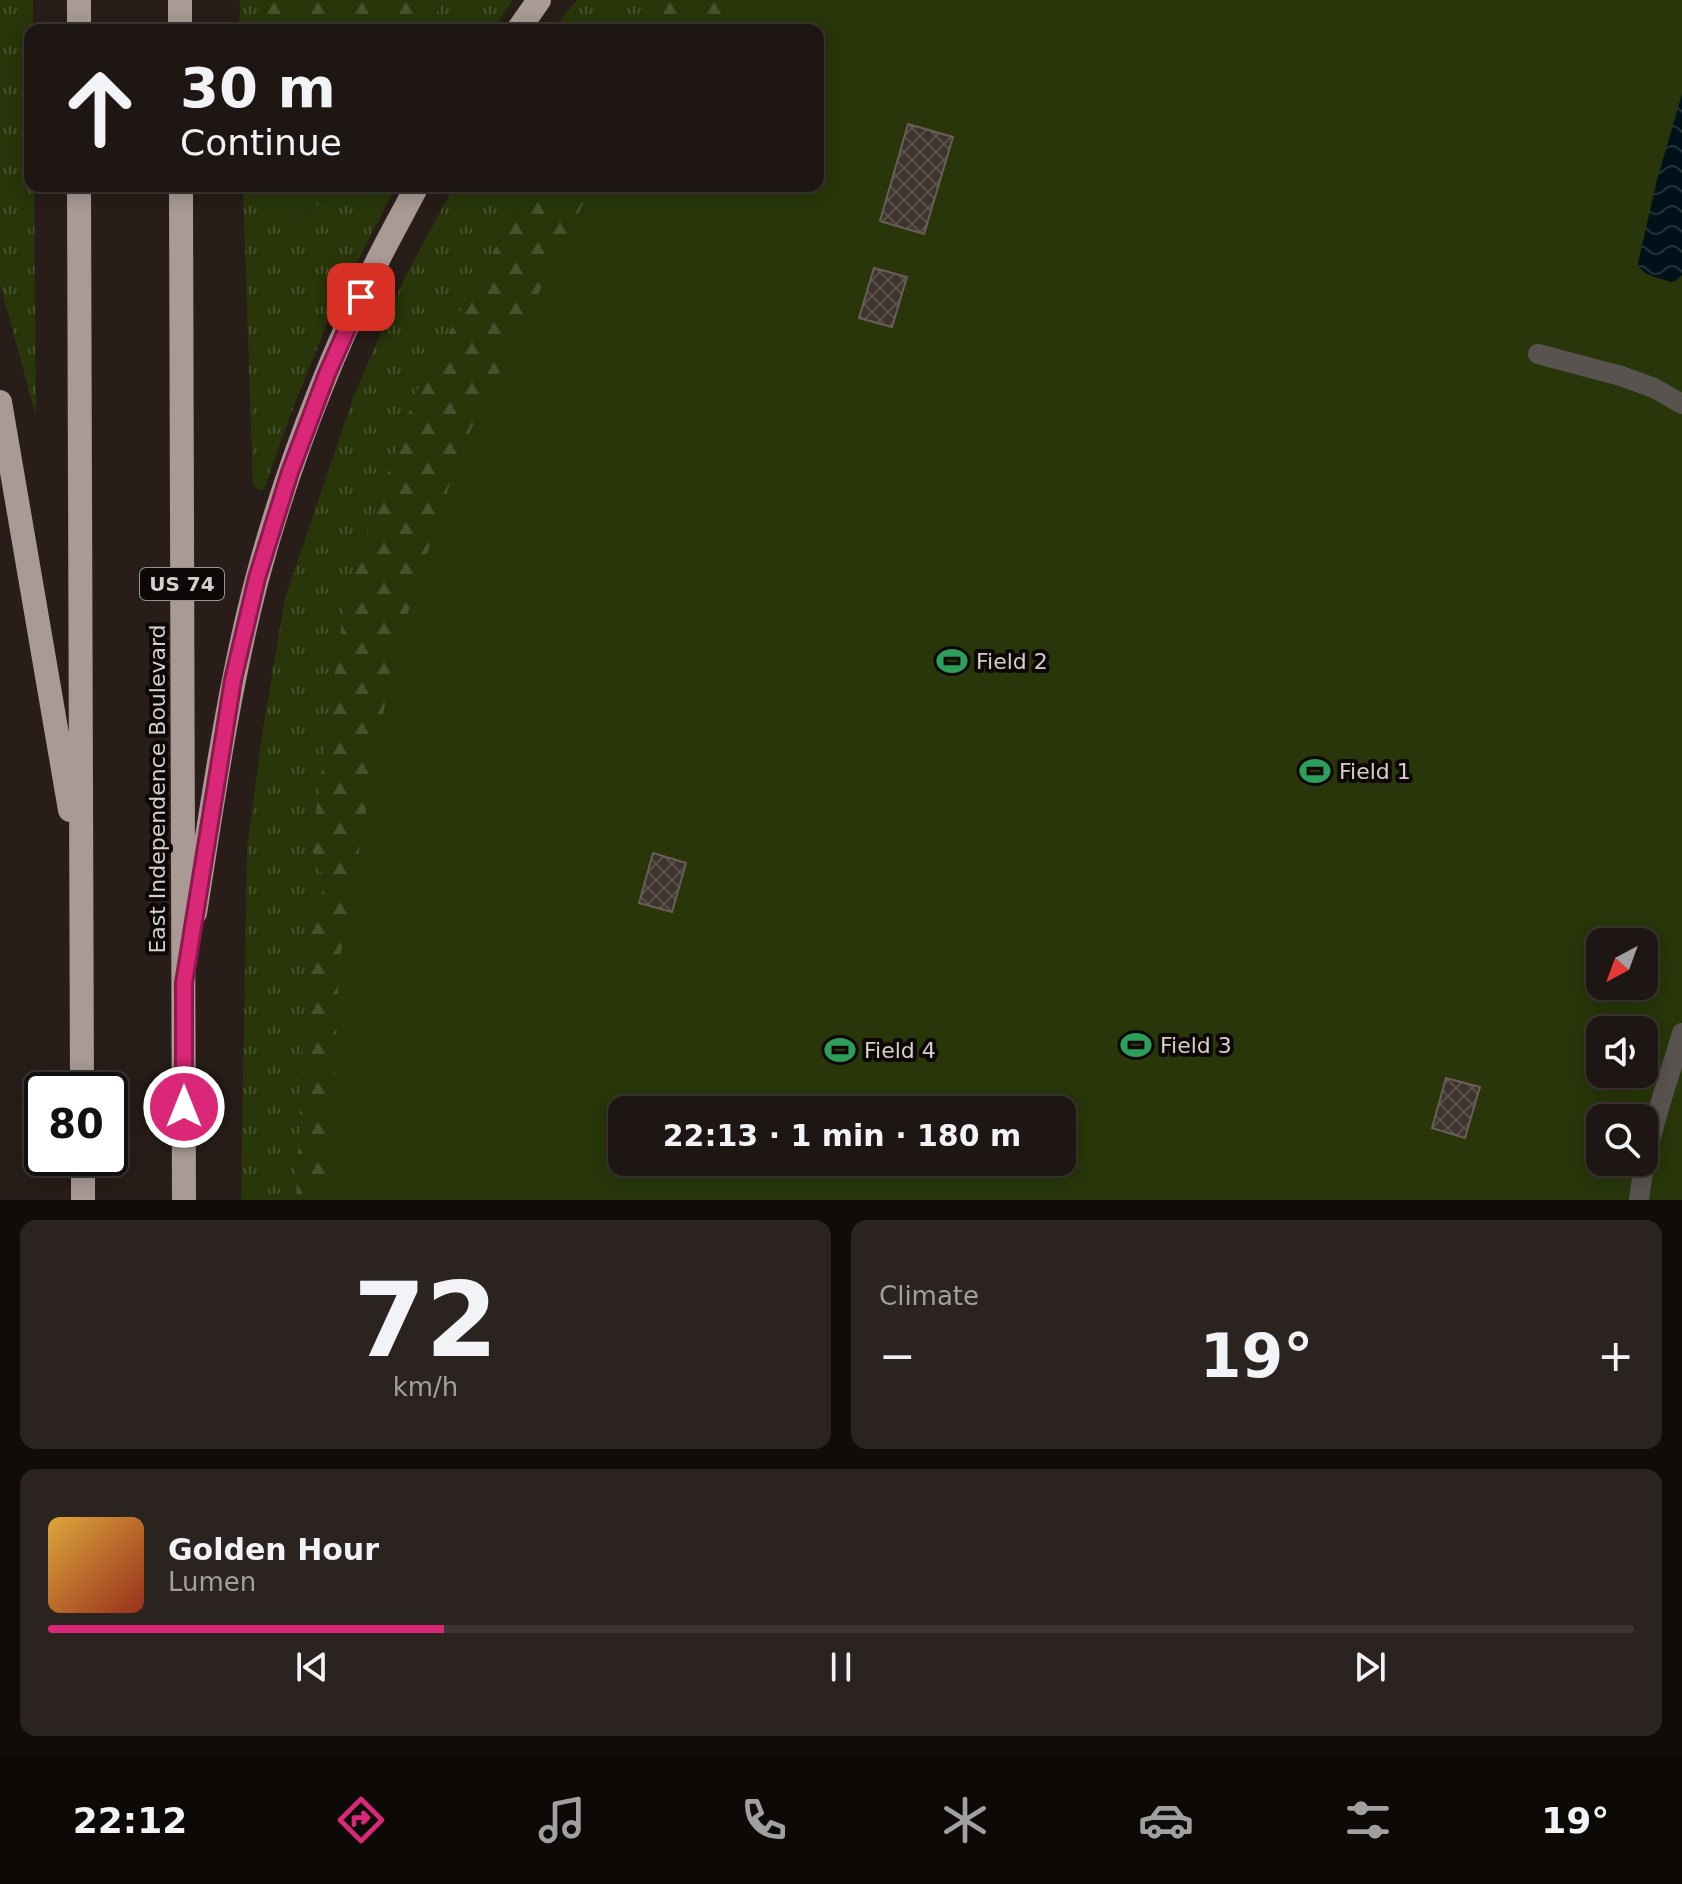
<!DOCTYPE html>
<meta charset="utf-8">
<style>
body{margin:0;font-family:"DejaVu Sans",sans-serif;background:#2b2320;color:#f1f3f6;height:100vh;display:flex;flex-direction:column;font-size:30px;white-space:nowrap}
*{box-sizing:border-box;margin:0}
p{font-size:26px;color:#a19f9f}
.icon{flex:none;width:44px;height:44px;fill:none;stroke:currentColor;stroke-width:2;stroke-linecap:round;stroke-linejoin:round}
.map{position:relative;height:1200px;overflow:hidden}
.drawer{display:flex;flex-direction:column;gap:20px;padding:20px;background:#100c0a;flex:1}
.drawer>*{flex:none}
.hud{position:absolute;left:24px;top:24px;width:800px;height:168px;border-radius:16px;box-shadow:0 4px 20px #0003,0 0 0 2px #3c3532;background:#1e1612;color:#f1f3f6;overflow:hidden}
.needle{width:52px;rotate:221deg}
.tools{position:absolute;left:1586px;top:928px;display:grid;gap:16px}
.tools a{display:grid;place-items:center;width:72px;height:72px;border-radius:16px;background:#1e1612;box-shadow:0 4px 20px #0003,0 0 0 2px #3c3532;font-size:40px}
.speed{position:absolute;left:24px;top:1072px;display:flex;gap:16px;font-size:40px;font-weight:700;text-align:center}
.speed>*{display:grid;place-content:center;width:104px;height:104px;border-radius:50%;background:#1e1612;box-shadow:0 4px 20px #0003,0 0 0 2px #3c3532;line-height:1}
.speed .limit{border:4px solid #111;border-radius:12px;background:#fff;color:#111}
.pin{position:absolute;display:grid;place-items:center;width:68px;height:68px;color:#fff;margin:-34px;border-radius:16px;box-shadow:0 4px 12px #0006}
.me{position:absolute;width:88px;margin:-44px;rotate:0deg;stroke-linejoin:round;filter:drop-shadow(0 0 6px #0008)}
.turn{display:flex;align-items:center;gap:28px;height:168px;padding:0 24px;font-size:36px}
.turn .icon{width:104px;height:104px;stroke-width:2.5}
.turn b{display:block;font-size:56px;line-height:68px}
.big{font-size:60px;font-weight:700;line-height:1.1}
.drawer .tile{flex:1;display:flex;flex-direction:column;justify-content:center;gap:12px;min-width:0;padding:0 28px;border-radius:16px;background:#2b2320}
.drawer .dial{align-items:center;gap:0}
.dial b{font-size:104px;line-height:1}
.song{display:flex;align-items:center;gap:24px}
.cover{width:96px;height:96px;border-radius:12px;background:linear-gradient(135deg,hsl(40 70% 55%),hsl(10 70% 35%))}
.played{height:8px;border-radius:4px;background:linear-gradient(90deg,#db2777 25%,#3c3532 25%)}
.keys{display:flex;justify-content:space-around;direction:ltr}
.heat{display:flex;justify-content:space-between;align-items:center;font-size:44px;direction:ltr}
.drawer .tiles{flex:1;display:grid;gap:20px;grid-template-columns:1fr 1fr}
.tile:last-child{grid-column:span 2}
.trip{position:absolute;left:608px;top:1096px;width:468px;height:80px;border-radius:16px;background:#1e1612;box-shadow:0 4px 20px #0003,0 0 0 2px #3c3532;font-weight:700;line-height:80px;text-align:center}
.menu{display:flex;height:128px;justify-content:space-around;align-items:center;background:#0c0907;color:#a19f9f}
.menu .icon{width:56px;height:56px}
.menu .selected{color:#db2777}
.menu b{font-size:36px;color:#f1f3f6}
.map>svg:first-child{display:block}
.grass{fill:url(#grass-tufts)}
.forest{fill:url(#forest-firs)}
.pitch{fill:#28360a;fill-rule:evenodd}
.water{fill:url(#water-waves)}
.building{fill:url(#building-cross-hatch);stroke:#6b5e58;stroke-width:2}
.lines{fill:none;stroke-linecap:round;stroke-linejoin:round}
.minor{stroke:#595350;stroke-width:20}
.highway{stroke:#a99a94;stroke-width:24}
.route-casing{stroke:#8e194d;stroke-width:20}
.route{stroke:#db2777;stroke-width:14}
.labels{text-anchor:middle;stroke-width:8;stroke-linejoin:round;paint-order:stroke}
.shield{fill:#0d0807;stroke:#9a9391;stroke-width:2}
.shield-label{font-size:20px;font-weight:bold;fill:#d7cfcc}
.poi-label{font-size:22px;fill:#d7cfcc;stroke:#0d0807;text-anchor:start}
.street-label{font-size:22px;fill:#d7cfcc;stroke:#0d0807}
</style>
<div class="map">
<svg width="1682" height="1200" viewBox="0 0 1682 1200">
<defs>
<pattern id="grass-tufts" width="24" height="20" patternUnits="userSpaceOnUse" patternTransform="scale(2)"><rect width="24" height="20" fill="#28360a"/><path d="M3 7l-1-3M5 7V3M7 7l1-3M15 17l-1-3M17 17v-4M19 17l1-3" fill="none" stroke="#46522c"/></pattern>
<pattern id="forest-firs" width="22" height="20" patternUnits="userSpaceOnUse" patternTransform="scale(2)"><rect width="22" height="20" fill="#28360a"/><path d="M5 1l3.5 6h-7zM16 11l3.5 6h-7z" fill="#46522c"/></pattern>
<pattern id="water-waves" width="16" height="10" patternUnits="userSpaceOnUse" patternTransform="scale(2)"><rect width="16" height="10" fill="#001119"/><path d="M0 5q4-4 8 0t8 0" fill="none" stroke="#243339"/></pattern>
<pattern id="building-cross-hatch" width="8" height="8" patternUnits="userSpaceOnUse" patternTransform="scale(2)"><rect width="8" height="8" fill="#3f332d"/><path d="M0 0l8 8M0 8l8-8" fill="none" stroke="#5a504a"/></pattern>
</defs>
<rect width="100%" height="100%" fill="#281d18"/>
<path class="grass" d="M 0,0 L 33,0 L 33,30 L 30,30 L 30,186 L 34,186 L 36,416 L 0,284 Z
M 240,0 L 260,0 L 274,30 L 239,30 Z
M 444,0 L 513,0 L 493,30 L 425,30 Z
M 577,0 L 652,0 L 638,14 L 628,30 L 552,30 Z
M 243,186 L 294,186 L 290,225 L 343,186 L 396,186 L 330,316 L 288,421 L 264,490 L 259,490 L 253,485 Z
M 454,186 L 529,186 L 415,395 L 311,848 L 327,883 L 309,918 L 296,1200 L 241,1200 L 247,848 L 263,728 L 285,598 L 353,398 L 404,279 Z"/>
<path class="forest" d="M 260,0 L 444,0 L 425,30 L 274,30 Z
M 652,0 L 878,0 L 818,30 L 628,30 L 638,14 Z
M 294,186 L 343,186 L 290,225 Z
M 529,186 L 725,186 L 426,1200 L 296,1200 L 309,917 L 327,883 L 311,848 L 346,594 L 415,395 Z"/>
<path class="pitch" d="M 732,0 L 1682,0 L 1682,1200 L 330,1200 L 339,963 L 393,659 L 460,452 L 582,206 L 597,186 L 818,186 L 818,30 L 710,30 ZM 1600,942 L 1644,942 L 1644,986 L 1600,986 ZM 1600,1030 L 1644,1030 L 1644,1074 L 1600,1074 ZM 622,1110 L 1062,1110 L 1062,1162 L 622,1162 ZM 1600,1118 L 1644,1118 L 1644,1162 L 1600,1162 Z"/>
<path class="water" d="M 1682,94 L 1682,275 L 1677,280 L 1671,282 L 1655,277 L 1645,273 L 1639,267 L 1638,263 L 1657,180 Z"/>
<path class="building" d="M 908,124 L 953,137 L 924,234 L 880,221 Z
M 874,268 L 907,277 L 892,327 L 859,318 Z
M 653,853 L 686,863 L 672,912 L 639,903 Z
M 1446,1078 L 1480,1087 L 1465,1138 L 1432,1128 Z"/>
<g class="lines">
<path class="minor" d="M 1538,354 L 1621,376 L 1654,388 L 1682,404
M 1639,1200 C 1645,1143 1666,1088 1682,1033"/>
<path class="highway" d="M 79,0 L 79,30
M 180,0 L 180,30
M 518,30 L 539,0
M 79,186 L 82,1090
M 181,186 L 184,1200
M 0,402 L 70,810
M 195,913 C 213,801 228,689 257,579 C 285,474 325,370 372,272 C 386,243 402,215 417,186
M 83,1158 L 83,1200"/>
</g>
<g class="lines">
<g class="route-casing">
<path id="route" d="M 184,1107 L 184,983 L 233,680 L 257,578 L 290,472 L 327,374 L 361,297"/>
</g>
<use href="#route" class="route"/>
</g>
<defs>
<g id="stadium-bare" transform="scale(2.4)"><path d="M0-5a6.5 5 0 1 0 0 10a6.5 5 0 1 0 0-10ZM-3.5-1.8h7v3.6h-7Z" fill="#2e9e5b" stroke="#0d0807" stroke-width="2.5" paint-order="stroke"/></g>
</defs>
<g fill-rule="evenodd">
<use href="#stadium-bare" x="952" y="661"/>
<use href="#stadium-bare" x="1315" y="771"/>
<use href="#stadium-bare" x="1136" y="1045"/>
<use href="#stadium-bare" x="840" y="1050"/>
</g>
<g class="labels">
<rect class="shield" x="140" y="568" width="84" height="32" rx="6"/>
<g class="shield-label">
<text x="182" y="591">US 74</text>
</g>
<g class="poi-label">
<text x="976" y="669">Field 2</text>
<text x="1339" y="779">Field 1</text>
<text x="1160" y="1053">Field 3</text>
<text x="864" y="1058">Field 4</text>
</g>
<g class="street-label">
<text transform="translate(157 789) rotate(-90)" y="8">East Independence Boulevard</text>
</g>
</g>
</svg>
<div class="tools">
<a><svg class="needle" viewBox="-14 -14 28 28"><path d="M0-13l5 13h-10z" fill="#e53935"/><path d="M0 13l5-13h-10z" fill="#a19f9f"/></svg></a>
<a><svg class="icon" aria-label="sound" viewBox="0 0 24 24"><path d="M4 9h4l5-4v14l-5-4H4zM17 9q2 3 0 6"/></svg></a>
<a><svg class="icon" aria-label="search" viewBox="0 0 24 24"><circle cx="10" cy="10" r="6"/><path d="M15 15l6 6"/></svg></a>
</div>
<div class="speed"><div class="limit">80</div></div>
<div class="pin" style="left:361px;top:297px;background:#d93025"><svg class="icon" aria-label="arrive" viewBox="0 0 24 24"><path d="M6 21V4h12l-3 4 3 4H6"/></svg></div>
<svg class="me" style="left:184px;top:1107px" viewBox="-20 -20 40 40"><circle r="17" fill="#db2777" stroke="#fff" stroke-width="3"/><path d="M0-11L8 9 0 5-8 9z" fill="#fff"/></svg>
<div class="trip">22:13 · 1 min · 180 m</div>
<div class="hud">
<div class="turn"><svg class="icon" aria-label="ahead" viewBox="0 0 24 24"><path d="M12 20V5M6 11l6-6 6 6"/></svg><div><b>30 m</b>Continue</div></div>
</div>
</div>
<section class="drawer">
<div class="tiles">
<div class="tile dial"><b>72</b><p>km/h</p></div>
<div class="tile"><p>Climate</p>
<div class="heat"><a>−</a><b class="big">19°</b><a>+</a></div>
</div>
<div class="tile">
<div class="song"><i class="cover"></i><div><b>Golden Hour</b><p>Lumen</p></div></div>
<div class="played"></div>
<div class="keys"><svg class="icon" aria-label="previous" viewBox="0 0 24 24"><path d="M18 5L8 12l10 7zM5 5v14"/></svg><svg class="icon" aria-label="pause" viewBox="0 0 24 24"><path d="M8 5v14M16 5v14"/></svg><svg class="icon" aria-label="next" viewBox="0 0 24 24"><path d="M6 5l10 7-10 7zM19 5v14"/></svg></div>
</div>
</div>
</section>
<nav class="menu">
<b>22:12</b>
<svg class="icon selected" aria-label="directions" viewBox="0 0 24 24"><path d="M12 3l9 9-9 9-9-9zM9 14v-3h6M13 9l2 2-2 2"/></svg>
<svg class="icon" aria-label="music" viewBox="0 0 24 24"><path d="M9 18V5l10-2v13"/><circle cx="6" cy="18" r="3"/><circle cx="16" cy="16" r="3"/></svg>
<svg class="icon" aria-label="phone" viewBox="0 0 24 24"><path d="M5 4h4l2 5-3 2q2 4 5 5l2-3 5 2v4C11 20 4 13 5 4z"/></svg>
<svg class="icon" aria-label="climate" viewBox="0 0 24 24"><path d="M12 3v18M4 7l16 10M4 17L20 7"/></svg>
<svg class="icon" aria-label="car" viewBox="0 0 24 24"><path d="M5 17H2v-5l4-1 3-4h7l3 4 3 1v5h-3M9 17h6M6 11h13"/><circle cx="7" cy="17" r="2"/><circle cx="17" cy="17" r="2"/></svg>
<svg class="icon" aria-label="filters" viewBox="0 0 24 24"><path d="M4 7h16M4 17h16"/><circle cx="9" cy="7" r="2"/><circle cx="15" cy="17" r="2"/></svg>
<b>19°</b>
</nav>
